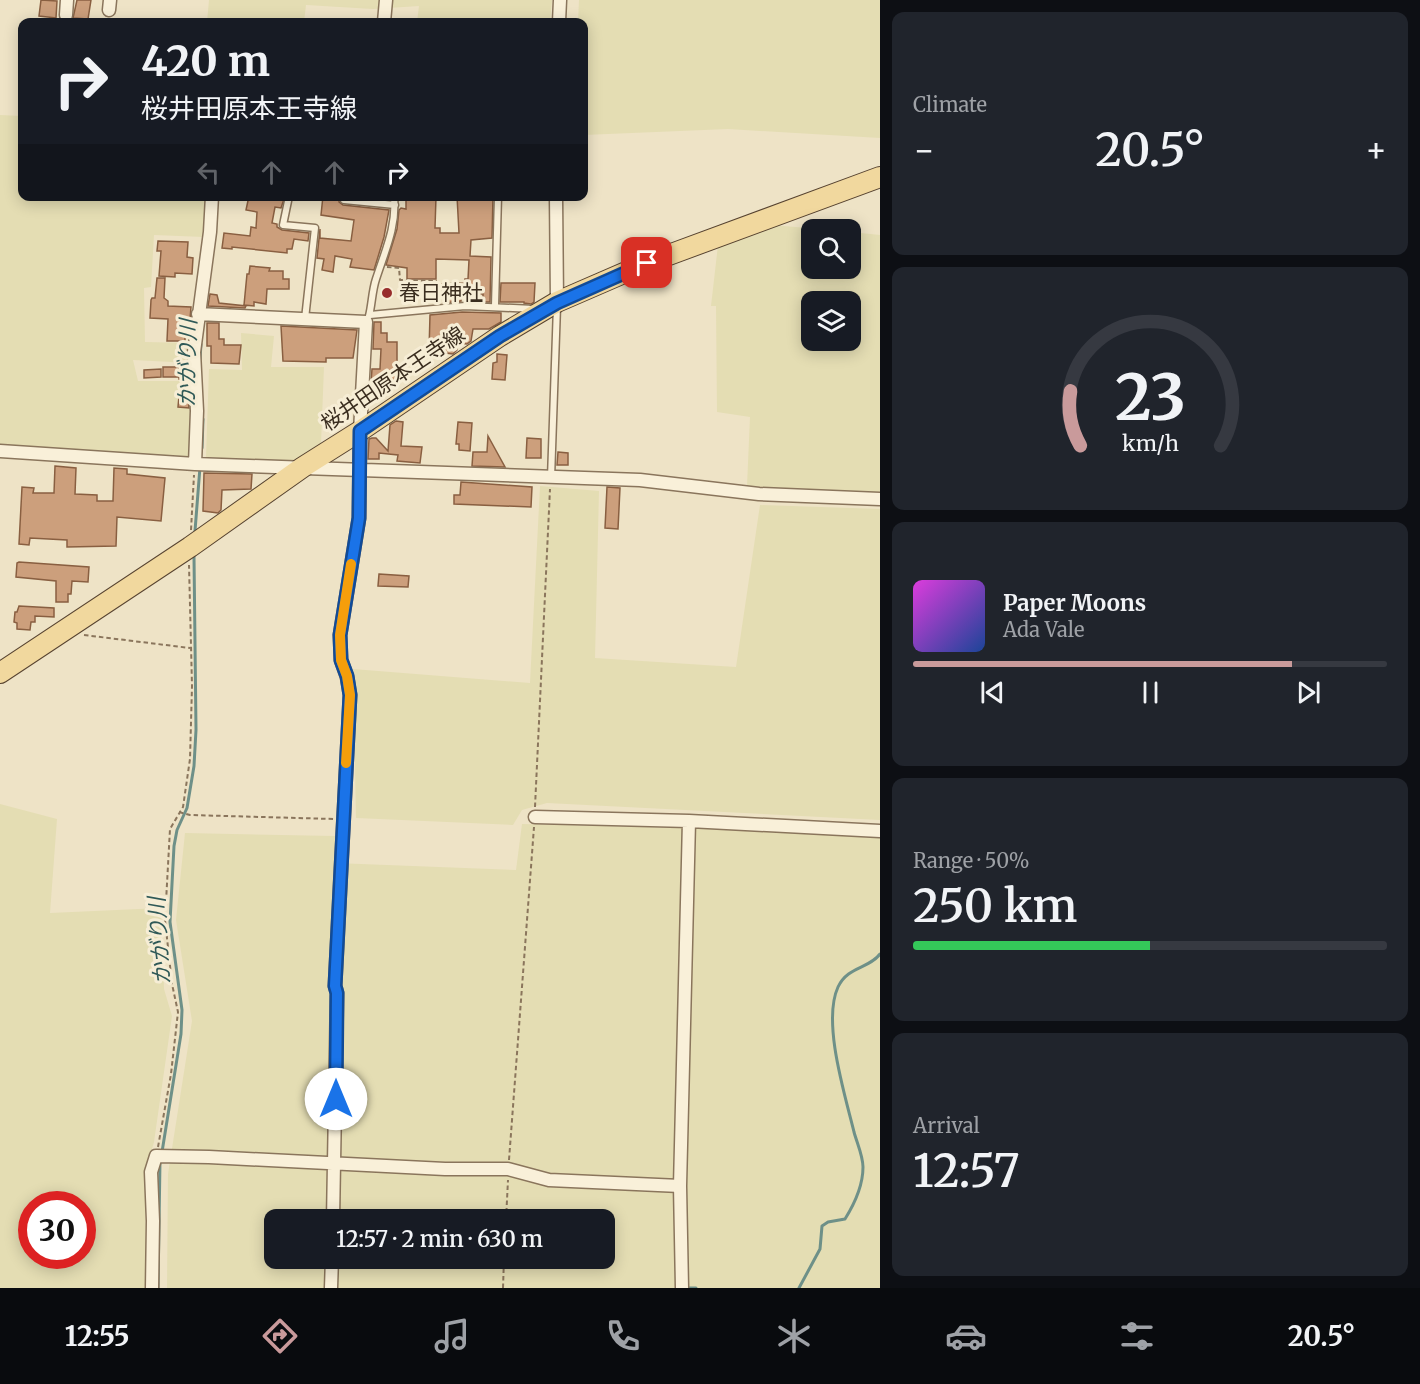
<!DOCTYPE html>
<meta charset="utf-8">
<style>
body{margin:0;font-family:Merriweather,"Noto Sans JP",serif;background:#20242c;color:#f1f3f6;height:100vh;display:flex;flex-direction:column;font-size:22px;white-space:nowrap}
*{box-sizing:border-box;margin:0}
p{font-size:20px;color:#9ea1a6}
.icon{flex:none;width:33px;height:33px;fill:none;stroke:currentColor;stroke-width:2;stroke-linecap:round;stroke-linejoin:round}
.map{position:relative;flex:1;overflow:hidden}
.panel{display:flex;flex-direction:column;gap:12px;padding:12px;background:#0d0f14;width:540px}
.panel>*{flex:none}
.top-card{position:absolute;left:18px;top:18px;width:570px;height:183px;border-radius:12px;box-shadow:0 3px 15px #0003;background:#171b24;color:#f1f3f6;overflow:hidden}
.fabs{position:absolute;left:801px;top:219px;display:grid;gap:12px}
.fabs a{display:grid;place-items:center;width:60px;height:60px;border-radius:12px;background:#171b24;box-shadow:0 3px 15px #0003;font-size:30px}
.speed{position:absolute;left:18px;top:1191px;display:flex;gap:12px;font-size:30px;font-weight:700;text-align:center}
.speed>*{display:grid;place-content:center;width:78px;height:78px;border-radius:50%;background:#171b24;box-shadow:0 3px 15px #0003;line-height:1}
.speed .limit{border:9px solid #d22;background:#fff;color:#111}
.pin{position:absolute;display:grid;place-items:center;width:51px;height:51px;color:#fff;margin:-26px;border-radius:12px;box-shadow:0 3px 9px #0006}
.me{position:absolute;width:66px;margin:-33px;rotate:0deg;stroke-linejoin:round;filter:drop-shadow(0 0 4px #0008)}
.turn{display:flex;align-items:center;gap:21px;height:126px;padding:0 24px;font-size:27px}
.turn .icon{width:78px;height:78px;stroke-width:2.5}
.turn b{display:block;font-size:42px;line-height:51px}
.lanes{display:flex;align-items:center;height:57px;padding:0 24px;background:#0003;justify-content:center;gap:30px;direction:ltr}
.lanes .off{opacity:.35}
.big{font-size:45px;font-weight:600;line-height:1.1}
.panel .widget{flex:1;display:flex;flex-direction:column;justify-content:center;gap:9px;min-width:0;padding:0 21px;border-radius:12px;background:#20242c}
.panel .dial{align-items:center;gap:0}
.dial svg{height:156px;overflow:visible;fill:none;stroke:#363941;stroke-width:7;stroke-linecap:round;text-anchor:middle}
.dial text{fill:#f1f3f6;stroke:none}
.song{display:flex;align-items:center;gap:18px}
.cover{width:72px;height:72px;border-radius:9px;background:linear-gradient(135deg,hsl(300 70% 55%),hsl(220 70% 35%))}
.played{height:6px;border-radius:3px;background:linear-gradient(90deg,#c99a9b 80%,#363941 80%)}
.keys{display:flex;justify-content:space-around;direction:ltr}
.heat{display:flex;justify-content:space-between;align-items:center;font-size:33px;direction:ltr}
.charge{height:9px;border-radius:4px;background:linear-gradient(90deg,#34c759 50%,#363941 0)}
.trip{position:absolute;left:264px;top:1209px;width:351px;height:60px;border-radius:12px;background:#171b24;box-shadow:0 3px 15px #0003;font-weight:600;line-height:60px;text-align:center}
.tab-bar{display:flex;height:96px;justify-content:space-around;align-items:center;background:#090b0e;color:#9ea1a6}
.tab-bar .icon{width:42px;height:42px}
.tab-bar .current{color:#c99a9b}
.tab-bar b{font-size:27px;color:#f1f3f6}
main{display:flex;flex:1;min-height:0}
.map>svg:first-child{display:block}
.farmland{fill:#e4ddb3;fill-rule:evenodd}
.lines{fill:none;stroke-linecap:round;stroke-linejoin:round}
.stream{stroke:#6e9088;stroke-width:3}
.building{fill:#cc9f7c;stroke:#895f41;stroke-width:1.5}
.service-casing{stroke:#8a755c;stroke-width:9}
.minor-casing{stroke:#8a755c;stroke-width:15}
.primary-casing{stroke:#574330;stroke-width:22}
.path{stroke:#8a755c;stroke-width:2;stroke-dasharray:4.5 3;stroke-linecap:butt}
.service{stroke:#f9f0d9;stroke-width:6}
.minor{stroke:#f9f0d9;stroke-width:12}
.primary{stroke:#f1d89e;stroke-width:20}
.route-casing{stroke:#114b97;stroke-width:15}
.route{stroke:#1a73e8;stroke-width:10}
.slow{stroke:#f59e0b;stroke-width:10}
.poi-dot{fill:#982d2c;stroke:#f6edd5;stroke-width:2}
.labels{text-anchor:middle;stroke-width:6;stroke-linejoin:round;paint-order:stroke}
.poi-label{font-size:21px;fill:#3a2d1f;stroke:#f6edd5;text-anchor:start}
.street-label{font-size:21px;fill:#3a2d1f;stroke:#f6edd5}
.water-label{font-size:22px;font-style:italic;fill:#2f5957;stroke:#f6edd5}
</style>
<main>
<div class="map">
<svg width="880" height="1288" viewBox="0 0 880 1288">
<rect width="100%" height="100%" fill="#eee3c6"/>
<path class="farmland" d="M 209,0 L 552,0 L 550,22 L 417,22 L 419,6 L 373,9 L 306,5 L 304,22 L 207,22 Z
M 579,0 L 880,0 L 880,138 L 728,129 L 584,135 L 584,22 L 578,22 Z
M 0,115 L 22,116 L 22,196 L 206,197 L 204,237 L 154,235 L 151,287 L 144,288 L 145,342 L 192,343 L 191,363 L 133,360 L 138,381 L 190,381 L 193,440 L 191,457 L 19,449 L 0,450 Z
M 771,225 L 820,229 L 812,230 L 812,268 L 850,268 L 851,232 L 880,235 L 880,495 L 747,486 L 750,417 L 717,412 L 716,306 L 711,306 L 718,245 ZM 812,302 L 850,302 L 850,340 L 812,340 Z
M 241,333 L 274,336 L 271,367 L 324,367 L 321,444 L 293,464 L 206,457 L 209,369 L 242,370 Z
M 540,486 L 599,491 L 595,658 L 736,667 L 760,505 L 880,509 L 880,820 L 547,803 L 522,810 L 513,825 L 356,818 L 353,669 L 530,683 Z
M 0,804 L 57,819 L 50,913 L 161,908 L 164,989 L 172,1016 L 154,1142 L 145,1174 L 146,1288 L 0,1288 ZM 32,1204 L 82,1204 L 82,1256 L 32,1256 Z
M 522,824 L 880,833 L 880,1288 L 167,1288 L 168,1174 L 192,1021 L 176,920 L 185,833 L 335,836 L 335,863 L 516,870 ZM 274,1220 L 604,1220 L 604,1258 L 274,1258 Z"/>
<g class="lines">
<path class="stream" d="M 200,359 L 201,344
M 202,448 L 203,419
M 195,531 L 200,467
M 162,1152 L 181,1034 L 182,1010 L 170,922 L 174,846 L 177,830 L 187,808 L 194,766 L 196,730 L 194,557
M 158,1288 L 160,1161
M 687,1288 L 696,1288
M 799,1288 L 820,1249 L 822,1226 L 828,1222 L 845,1219 C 855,1203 863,1186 863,1167 C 863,1156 857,1143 854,1132 C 845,1095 822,1022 838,987 C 848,966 869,969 880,954"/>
</g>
<path class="building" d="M 41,0 L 57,1 L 56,18 L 39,16 Z
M 77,0 L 91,0 L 88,19 L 73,18 Z
M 249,196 L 285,196 L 281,208 L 275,207 L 272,223 L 277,224 L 277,227 L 282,230 L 309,233 L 308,241 L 294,239 L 292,249 L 287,249 L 287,253 L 232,247 L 232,249 L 222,248 L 224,233 L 250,236 L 251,227 L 256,228 L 257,212 L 246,210 Z
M 323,196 L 340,196 L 339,202 L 343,205 L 389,210 L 384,237 L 374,270 L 350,267 L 352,259 L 335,256 L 333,272 L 322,270 L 324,259 L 317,258 L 320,229 L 320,238 L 351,241 L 354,220 L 321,215 Z
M 406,196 L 436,197 L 435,228 L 440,228 L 440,233 L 459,233 L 457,196 L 493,196 L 492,238 L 471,240 L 470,256 L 491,257 L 490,302 L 483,302 L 483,294 L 461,293 L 461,301 L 443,303 L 442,284 L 465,283 L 465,279 L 468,279 L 469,260 L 436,259 L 436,279 L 407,279 L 407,268 L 386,265 L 397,229 L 399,210 L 401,208 L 406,209 Z
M 158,241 L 188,242 L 187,257 L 193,258 L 192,274 L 175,273 L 175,277 L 159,276 L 161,251 L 157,251 Z
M 250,266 L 270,268 L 269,271 L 283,271 L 283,279 L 289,279 L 289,289 L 267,289 L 266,304 L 254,302 L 254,306 L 244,305 L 247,274 L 249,274 Z
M 157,278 L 165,278 L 164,298 L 168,301 L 168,306 L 191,307 L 190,319 L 185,318 L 185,341 L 167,341 L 168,319 L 150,318 L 151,300 L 152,298 L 155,298 Z
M 501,283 L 535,283 L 534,302 L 531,304 L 524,303 L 524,302 L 500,302 Z
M 210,294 L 217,295 L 219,303 L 246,306 L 245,308 L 208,306 Z
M 462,312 L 501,313 L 501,322 L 489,329 L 473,329 L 471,341 L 467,344 L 458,343 L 457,350 L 453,354 L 429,351 L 430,315 Z
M 374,322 L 381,322 L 381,333 L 387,333 L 387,342 L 397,342 L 397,386 L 382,387 L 382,397 L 370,396 L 372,369 L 380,369 L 381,349 L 373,349 Z
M 207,323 L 219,323 L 219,339 L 224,339 L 224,345 L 241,345 L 239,364 L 211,363 L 211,346 L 207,346 Z
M 281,326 L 357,330 L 353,358 L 326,358 L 326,362 L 283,361 Z
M 497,354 L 507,355 L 505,380 L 492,379 L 493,363 L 497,362 Z
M 163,367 L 178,367 L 178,377 L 163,377 Z
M 161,369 L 161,377 L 144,378 L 144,370 Z
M 179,370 L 187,370 L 187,379 L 179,379 Z
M 179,396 L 188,396 L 189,408 L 178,407 Z
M 396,421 L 403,422 L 401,446 L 422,447 L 420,463 L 397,461 L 398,455 L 379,453 L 379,459 L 368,459 L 369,439 L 372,438 L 376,438 L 388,451 L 390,425 Z
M 458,422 L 472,423 L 470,451 L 459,450 L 459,444 L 456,444 Z
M 488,436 L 505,467 L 472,466 L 473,452 L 487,452 Z
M 527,438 L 541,439 L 541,458 L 526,458 Z
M 558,452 L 568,453 L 568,465 L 557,465 Z
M 55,466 L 76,468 L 75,494 L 97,495 L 97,501 L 113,501 L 114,468 L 127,469 L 127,474 L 165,478 L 161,521 L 117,517 L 116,546 L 67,547 L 67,540 L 30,538 L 29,545 L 19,544 L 22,487 L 34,488 L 33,493 L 54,493 Z
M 204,473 L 252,474 L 251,489 L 222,490 L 221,510 L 218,513 L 203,511 Z
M 461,482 L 532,487 L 531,507 L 454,504 L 454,495 L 460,495 Z
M 607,487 L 620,488 L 618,529 L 605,528 Z
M 19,562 L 89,567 L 88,582 L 72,581 L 71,594 L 68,594 L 68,602 L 56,602 L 56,581 L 16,577 L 17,563 Z
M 379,574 L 409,576 L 408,587 L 378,586 Z
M 19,606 L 54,608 L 54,617 L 35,616 L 35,622 L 31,622 L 30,630 L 17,629 L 17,623 L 14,622 L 15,612 L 17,612 Z"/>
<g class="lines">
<g class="service-casing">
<path id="service" d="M 344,200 L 395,205
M 288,201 L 283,225 L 315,228 L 305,319
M 495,306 L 498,196
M 370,315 L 465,306 L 534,309
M 369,316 C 372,304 372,291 376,279 C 385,251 397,226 394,196
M 551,478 L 557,306"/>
</g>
<g class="minor-casing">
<path id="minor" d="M 109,10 L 110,0
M 66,15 L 67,0
M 384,22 L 386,0
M 559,22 L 560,0
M 556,196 L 557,302
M 198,314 L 366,322 L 360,431 L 359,518 L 340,635 L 341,660 L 347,677 L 350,695 L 335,986 L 337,993 L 333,1220
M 0,451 L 195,464 L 640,480 L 759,494 L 880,499
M 195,464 L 197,411 L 194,352 L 210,232 L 212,196
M 535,817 L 689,821 L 880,831
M 152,1288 L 153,1221 L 151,1172 L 156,1156 L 209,1157 L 445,1169 L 508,1169 L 549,1180 L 680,1186
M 331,1288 L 332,1258
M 682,1288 L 680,1186 L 689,821"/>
</g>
<g class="primary-casing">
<path id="primary" d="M 0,673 L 190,547 L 303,467 L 360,431 L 500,336 L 557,302 L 647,263 L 880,177"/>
</g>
<path class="path" d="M 387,267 L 399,268 L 400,280 L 436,281 L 433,301
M 191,530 L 194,475
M 84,635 L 190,648
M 535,807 L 550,489
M 179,812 L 190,815 L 334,819
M 158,1147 L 171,1074 L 178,1012 L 172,984 L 165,920 L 170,829 L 183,807 L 190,759 L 192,686 L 189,565
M 509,1160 L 534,827
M 506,1220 L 508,1180
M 503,1288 L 504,1258"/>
<use href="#service" class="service"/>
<use href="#minor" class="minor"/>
<use href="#primary" class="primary"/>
</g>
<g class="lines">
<g class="route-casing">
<path id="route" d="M 336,1099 L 337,993 L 335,986 L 350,695 L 347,676 L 341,660 L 340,635 L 359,518 L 360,431 L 500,336 L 557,303 L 647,263"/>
</g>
<use href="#route" class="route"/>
<path class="slow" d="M 346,763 L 350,695 L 347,676 L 341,660 L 340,635 L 351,564"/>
</g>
<circle class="poi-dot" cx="387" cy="293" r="6"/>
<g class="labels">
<g class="poi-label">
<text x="399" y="300">春日神社</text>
</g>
<g class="street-label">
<text transform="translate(393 379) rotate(-34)" y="7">桜井田原本王寺線</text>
</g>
<g class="water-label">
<text transform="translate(187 363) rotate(-89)" y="8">かがり川</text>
<text transform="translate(159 941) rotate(-94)" y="8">かがり川</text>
</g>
</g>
</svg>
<div class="fabs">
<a><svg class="icon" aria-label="search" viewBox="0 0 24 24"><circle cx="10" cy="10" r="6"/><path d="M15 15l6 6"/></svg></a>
<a><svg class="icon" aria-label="layers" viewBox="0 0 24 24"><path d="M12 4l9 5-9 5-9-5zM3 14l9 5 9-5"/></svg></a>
</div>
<div class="speed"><div class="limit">30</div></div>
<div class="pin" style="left:647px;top:263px;background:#d93025"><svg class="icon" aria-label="arrive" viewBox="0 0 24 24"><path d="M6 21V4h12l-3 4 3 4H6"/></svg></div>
<svg class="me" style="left:336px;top:1099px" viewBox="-20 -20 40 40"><circle r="19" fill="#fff"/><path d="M0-13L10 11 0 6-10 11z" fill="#1a73e8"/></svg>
<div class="trip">12:57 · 2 min · 630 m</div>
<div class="top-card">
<div class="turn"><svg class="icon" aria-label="right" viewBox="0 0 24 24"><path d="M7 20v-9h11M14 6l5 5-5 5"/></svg><div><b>420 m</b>桜井田原本王寺線</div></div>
<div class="lanes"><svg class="icon off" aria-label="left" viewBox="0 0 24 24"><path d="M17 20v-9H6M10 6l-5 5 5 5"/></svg><svg class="icon off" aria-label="ahead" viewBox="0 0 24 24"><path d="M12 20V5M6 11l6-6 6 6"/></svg><svg class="icon off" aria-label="ahead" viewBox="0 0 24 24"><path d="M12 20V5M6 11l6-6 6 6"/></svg><svg class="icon" aria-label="right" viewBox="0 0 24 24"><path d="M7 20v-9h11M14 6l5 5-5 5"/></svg></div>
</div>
</div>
<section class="panel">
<div class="widget"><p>Climate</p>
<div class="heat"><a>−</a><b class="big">20.5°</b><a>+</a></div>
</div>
<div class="widget dial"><svg viewBox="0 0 100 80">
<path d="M14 69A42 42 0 1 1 86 69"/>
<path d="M14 69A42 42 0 0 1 9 41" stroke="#c99a9b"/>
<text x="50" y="56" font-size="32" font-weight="700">23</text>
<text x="50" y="72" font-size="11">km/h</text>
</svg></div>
<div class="widget">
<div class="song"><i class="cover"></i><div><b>Paper Moons</b><p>Ada Vale</p></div></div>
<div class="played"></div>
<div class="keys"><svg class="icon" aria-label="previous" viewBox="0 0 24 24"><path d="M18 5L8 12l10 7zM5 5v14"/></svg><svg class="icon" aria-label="pause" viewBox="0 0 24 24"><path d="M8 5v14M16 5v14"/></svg><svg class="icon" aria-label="next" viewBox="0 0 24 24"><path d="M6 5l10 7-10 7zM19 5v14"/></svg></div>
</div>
<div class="widget"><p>Range · 50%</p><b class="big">250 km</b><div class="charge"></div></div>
<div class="widget"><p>Arrival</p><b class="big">12:57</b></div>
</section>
</main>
<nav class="tab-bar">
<b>12:55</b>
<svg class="icon current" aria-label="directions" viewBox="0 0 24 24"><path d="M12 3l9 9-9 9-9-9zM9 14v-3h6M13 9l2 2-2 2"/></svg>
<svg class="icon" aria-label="music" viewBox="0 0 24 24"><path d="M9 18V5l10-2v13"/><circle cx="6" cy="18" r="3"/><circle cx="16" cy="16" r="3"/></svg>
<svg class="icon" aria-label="phone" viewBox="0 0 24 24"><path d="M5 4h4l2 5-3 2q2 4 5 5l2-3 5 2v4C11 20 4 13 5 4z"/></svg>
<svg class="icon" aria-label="climate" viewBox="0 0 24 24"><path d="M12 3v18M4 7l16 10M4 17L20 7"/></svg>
<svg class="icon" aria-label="car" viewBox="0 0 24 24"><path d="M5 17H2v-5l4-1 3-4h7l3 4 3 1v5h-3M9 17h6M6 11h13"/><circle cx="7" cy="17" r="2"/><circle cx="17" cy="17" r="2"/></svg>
<svg class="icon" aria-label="filters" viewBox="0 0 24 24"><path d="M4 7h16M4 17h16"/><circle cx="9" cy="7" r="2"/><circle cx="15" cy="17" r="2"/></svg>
<b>20.5°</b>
</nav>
